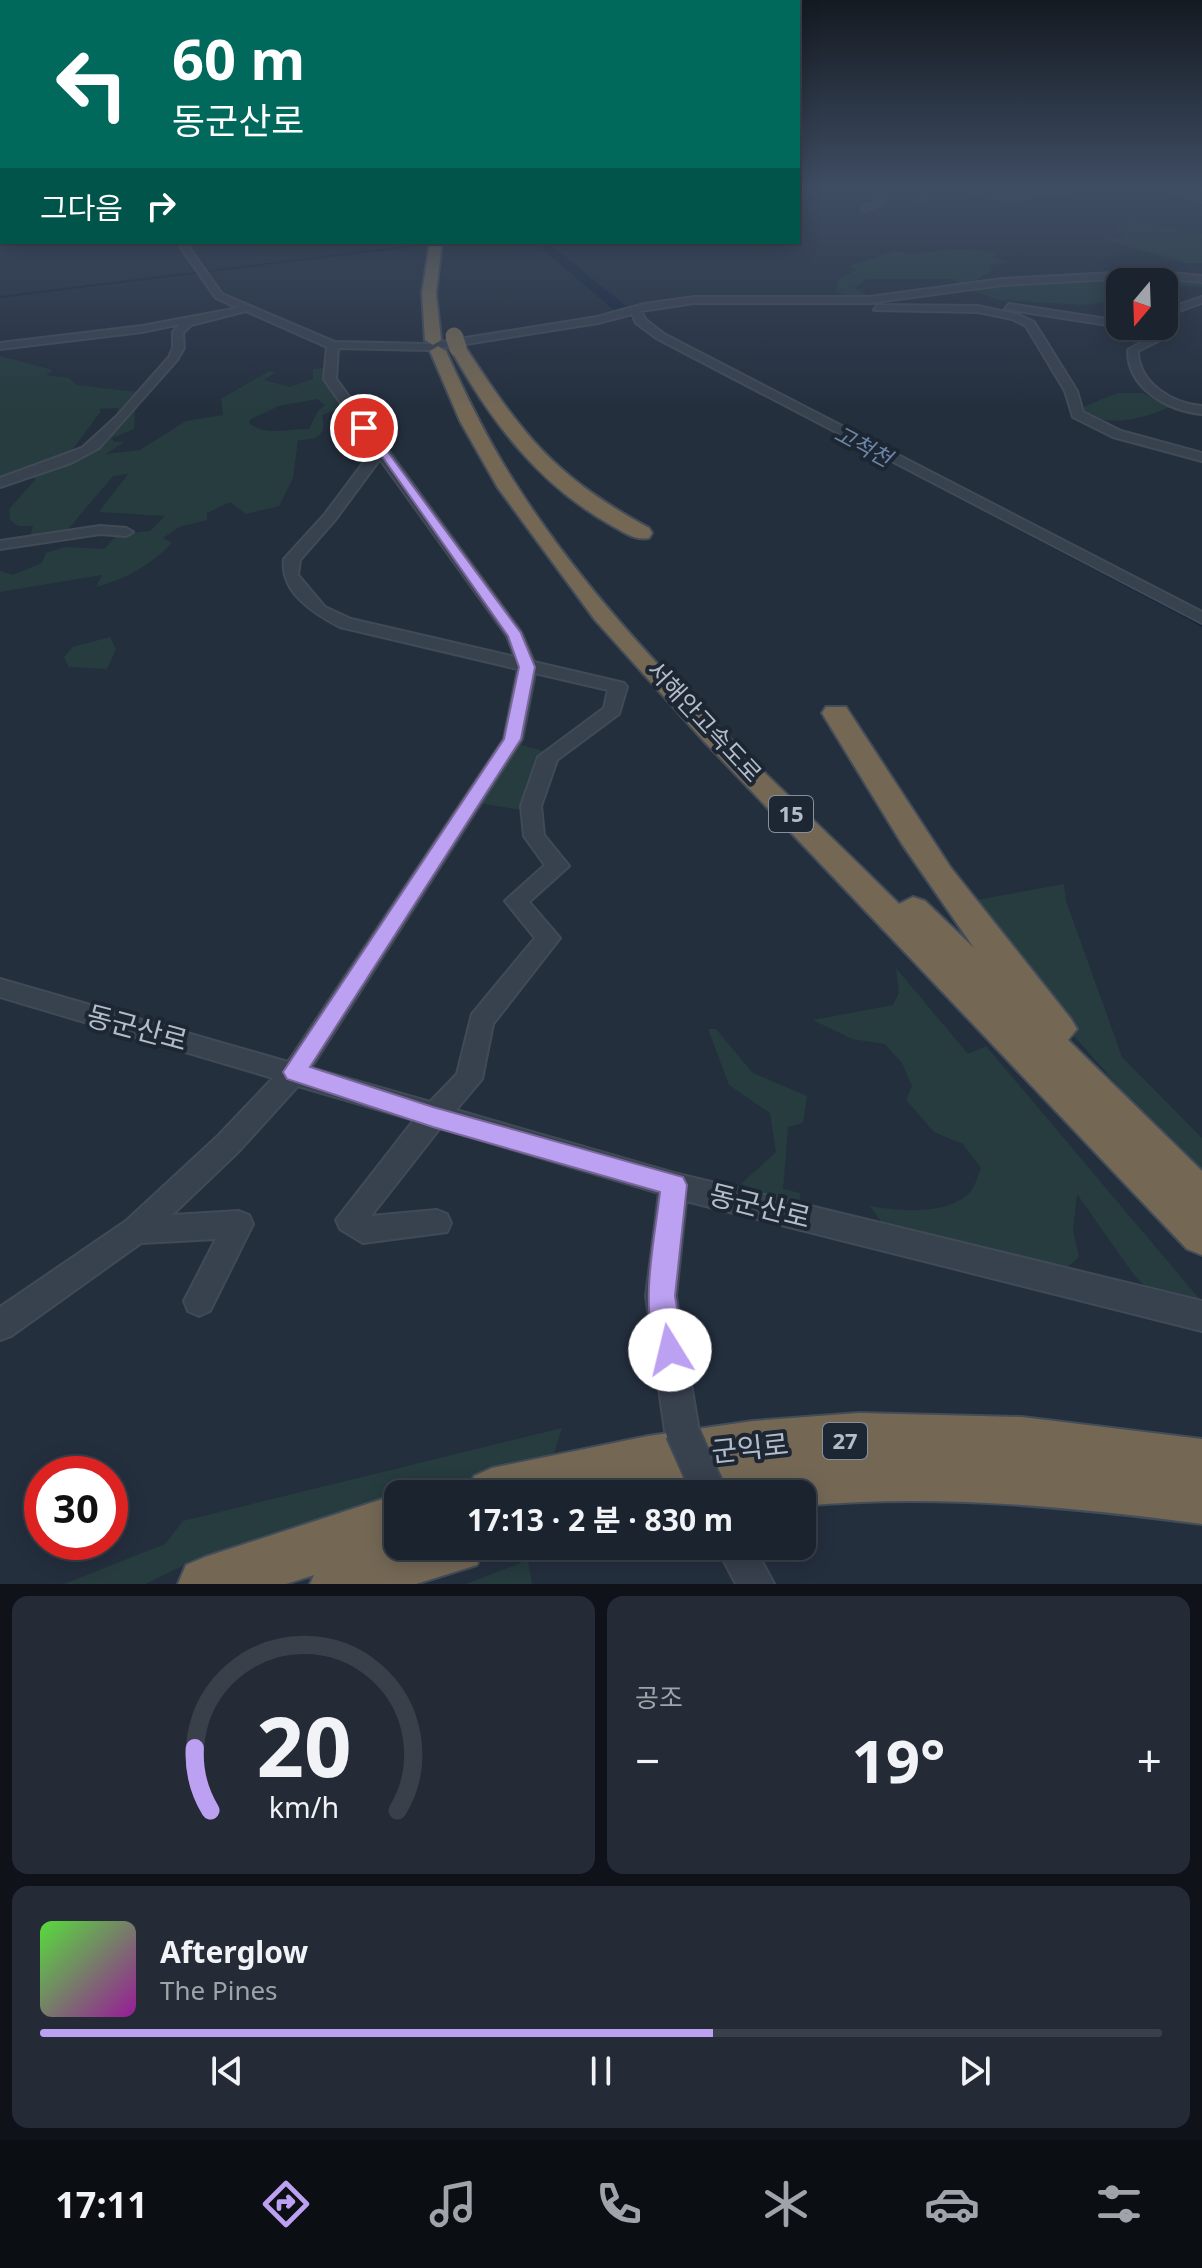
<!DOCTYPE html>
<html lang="ko">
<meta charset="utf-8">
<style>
body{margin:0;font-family:"Noto Sans","Noto Sans KR",sans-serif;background:#242b36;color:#f1f3f6;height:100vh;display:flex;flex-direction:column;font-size:30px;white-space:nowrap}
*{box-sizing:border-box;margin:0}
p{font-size:26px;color:#a0a4aa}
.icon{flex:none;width:44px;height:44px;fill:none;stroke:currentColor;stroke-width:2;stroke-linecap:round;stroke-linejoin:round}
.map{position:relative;height:1584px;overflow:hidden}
.side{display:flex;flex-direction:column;gap:12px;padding:12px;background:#0f1319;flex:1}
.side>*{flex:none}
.top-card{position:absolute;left:0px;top:0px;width:800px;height:244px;box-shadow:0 4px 20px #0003,0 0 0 2px #39404a;background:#00695c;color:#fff;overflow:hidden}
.needle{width:52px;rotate:199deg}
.controls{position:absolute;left:1106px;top:268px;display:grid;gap:16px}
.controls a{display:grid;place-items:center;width:72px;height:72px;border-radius:16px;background:#1b232e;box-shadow:0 4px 20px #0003,0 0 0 2px #39404a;font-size:40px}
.speed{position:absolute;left:24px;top:1456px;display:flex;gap:16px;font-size:40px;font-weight:700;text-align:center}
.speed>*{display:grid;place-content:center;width:104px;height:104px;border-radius:50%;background:#1b232e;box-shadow:0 4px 20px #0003,0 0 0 2px #39404a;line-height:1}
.speed .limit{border:12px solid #d22;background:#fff;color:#111}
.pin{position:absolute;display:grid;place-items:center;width:68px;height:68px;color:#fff;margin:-34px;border:4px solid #fff;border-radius:50%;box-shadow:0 2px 8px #0007}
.me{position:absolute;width:88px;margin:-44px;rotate:351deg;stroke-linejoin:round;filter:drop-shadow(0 0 6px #0008)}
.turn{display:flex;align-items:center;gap:28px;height:168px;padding:0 40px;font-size:36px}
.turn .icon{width:104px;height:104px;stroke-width:2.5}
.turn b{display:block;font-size:56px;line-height:68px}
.then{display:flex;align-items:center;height:76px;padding:0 40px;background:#0003;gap:16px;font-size:30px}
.big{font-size:60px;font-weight:700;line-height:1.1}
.side .widget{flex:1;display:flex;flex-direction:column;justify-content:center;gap:12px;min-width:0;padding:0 28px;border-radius:16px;background:#242b36}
.side .dial{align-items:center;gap:0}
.dial svg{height:208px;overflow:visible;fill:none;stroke:#39404a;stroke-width:7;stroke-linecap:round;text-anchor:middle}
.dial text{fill:#f1f3f6;stroke:none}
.song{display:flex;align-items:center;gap:24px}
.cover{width:96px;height:96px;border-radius:12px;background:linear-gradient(135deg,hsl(110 70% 55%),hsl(300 70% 35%))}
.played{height:8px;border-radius:4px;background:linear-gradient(90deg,#bca0f2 60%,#39404a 60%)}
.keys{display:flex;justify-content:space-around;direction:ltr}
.heat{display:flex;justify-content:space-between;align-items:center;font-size:44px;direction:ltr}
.side .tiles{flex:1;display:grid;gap:12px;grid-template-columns:1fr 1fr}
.widget:last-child{grid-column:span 2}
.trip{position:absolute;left:384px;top:1480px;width:432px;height:80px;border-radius:16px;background:#1b232e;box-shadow:0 4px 20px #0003,0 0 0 2px #39404a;font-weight:700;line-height:80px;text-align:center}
.dock{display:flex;height:128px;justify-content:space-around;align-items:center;background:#0b0e12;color:#a0a4aa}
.dock .icon{width:56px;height:56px}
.dock .on{color:#bca0f2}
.dock b{font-size:36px;color:#f1f3f6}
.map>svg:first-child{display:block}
.green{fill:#263c3f;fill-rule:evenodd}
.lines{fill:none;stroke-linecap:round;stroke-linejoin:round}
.stream-far2{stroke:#17263c;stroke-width:2}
.stream-far1{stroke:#17263c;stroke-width:3}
.stream{stroke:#17263c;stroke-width:4}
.river{fill:#17263c;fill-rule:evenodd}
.minor-casing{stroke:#414a57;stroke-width:4}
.major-casing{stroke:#414a57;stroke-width:4}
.highway-casing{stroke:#434c59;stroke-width:4}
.minor{fill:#38414e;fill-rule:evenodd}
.major{fill:#56606e;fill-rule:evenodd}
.highway{fill:#746855;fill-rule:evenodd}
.minor-bridge-casing{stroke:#414a57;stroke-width:36;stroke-linecap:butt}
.highway-bridge-casing{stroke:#434c59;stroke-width:19;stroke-linecap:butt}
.minor-bridge{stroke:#38414e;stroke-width:32}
.highway-bridge{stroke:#746855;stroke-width:17}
.route{fill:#bca0f2;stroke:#7a689d;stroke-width:2}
.labels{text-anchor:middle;stroke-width:8;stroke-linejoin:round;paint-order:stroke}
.far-water-label{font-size:22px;font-style:italic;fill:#6d86a8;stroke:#1d2633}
.shield{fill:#1d2633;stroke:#878f9c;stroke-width:2}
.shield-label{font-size:22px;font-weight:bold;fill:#b4bcc9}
.street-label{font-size:24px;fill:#b4bcc9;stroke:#1d2633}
.near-street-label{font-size:28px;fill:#b4bcc9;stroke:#1d2633}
</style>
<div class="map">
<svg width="1202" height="1584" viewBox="0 0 1202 1584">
<rect width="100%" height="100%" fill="#242f3e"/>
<path class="green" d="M 894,187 L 913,187 L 914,192 L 943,195 L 965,187 L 1073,187 L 1078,192 L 1012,202 L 979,198 L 916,201 L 913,192 L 896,191 Z
M 1132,221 L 1202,234 L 1202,263 L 1185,263 L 1103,239 L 1125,237 L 1124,232 L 1114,229 Z
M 960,249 L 997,252 L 992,257 L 1009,262 L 990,265 L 992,271 L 976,280 L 1139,273 L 1202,277 L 1202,287 L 1120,282 L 1120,287 L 1108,290 L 1114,301 L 1084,305 L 998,300 L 967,289 L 953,279 L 867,279 L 855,288 L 867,295 L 848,297 L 836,291 L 838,279 L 856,270 L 850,265 L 896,251 L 909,254 Z
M 0,356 L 53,370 L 46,375 L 69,378 L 77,385 L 146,393 L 135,411 L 134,429 L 112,438 L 114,442 L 124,442 L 106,454 L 140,450 L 186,421 L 223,415 L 221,399 L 269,371 L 276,372 L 264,380 L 290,387 L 313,379 L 313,369 L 325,368 L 324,377 L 340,409 L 322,415 C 327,435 318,440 298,440 L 293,478 L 279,506 L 246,514 L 230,502 L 207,513 L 207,520 L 179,527 L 163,538 L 172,543 C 150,565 127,579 96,587 L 102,575 L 0,592 L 0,571 L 13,575 L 42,563 L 46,553 L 65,547 L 104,549 L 118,534 L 150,531 L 165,516 L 99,512 L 128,474 L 113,476 L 65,533 L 30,537 L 33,526 L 18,526 L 10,520 L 9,509 L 35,480 L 35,475 L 0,488 ZM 317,399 L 325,405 L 318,411 L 309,429 C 289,428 269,437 250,424 L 249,420 L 279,406 ZM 118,408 L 111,438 L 88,455 L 69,461 L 70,453 L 101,411 L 99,409 Z
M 1117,393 L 1143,393 L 1170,407 C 1144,418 1115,427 1087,415 L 1083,407 Z
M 110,637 L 116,649 L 107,669 L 69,667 L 64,657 L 73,647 Z
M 518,744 L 543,751 L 523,810 L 477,803 Z
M 1064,884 L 1066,901 L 1122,1057 L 1202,1138 L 1202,1180 L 1023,979 L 971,901 Z
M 896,968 L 968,1054 L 986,1046 L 1202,1302 L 1156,1297 L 1134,1275 L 1077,1194 L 1073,1230 L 1079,1257 L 1062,1272 L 887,1230 L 870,1206 C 899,1211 947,1216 970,1192 C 975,1187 978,1175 981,1168 L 963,1144 L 934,1132 L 906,1100 L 912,1086 L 902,1063 L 885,1044 L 852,1039 L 813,1020 L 893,1005 L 899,993 Z
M 708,1029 L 716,1029 L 753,1073 L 807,1096 L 803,1123 L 788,1127 L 783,1189 L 800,1193 L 799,1209 L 741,1184 L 776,1152 L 770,1113 L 729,1085 Z
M 562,1428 L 554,1453 L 417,1494 L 398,1494 L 398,1500 L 199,1558 L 145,1584 L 64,1584 L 165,1544 L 183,1521 Z
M 528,1560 L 532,1584 L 466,1584 Z"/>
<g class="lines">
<path class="stream-far2" d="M 0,297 L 444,242
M 627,314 L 645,329
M 705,363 L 850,439"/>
<path class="stream-far1" d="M 846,437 L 1200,624"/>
<path class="stream" d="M 1197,622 L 1202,625"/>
<path class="river" d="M 534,242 L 547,242 L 632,311 L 632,317 L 622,317 Z"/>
<g class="minor-casing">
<path id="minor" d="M 873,187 L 881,187 L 885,196 L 883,204 L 862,211 L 862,207 L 875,203 L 877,196 Z
M 1164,187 L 1175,187 L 1202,197 L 1202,202 Z
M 177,242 L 185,242 L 222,294 L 335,342 L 428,344 L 597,317 L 644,304 L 694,297 L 869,297 L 1002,279 L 1152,271 L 1202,276 L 1202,282 L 1152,277 L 1002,285 L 869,303 L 694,303 L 641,311 L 645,319 L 664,334 L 1202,612 L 1202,623 L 656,338 L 636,323 L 632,314 L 598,323 L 428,350 L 338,348 L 336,379 L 521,632 L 534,662 L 624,683 L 627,687 L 619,714 L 557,760 L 541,806 L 544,835 L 569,866 L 529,902 L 560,938 L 493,1024 L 482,1079 L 456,1110 L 674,1173 L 1202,1301 L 1202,1331 L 686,1201 L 676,1296 L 699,1431 L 694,1443 L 682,1448 L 670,1443 L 665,1431 L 646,1296 L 659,1193 L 440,1128 L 371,1216 L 437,1210 L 447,1214 L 451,1223 L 447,1232 L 363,1243 L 340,1229 L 336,1220 L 414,1120 L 298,1086 L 239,1151 L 172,1215 L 239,1211 L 249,1215 L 253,1224 L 210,1311 L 199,1316 L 188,1311 L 184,1301 L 216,1239 L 141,1243 L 11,1336 L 0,1340 L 0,1307 L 126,1221 L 219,1135 L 273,1078 L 0,997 L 0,979 L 288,1062 L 504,739 L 518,669 L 340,627 C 313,613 280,592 284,559 L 325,514 L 373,450 L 324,379 L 327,347 L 246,311 L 191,325 L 183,333 L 184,348 L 177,360 L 99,448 L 71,463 L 0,487 L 0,478 L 82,448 L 117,416 L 169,357 L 173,348 L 173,332 L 180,324 L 142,332 L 0,349 L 0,343 L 142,326 L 238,308 L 216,298 ZM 380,459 L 507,636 L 515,657 L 351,619 L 325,607 L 298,575 L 300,560 L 335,520 ZM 535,673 L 608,690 L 604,708 L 538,757 L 521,806 L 524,836 L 545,865 L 505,901 L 535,938 L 472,1014 L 457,1074 L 430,1102 L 311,1068 L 522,739 Z
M 1202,297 L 1202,303 L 1164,316 L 1164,310 Z
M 1009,304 L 1120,321 L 1120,326 L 1124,326 L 1120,327 L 1005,309 Z
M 878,305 L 978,306 L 1019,315 L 1034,322 L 1077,391 L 1083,412 L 1121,431 L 1202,453 L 1202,461 L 1113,437 L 1073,417 L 1065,391 L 1026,326 L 1012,319 L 978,312 L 874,310 Z
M 1126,326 L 1160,328 L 1160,340 L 1138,351 C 1138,383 1173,404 1202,406 L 1202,414 C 1168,411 1127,388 1128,350 L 1151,337 L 1151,332 Z
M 100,526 L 126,528 L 133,532 L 126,536 L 100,534 L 0,549 L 0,541 Z
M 716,1546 L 754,1546 L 774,1584 L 736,1584 Z"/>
</g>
<g class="major-casing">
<path id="major" d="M 0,187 L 2,187 L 0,192 Z"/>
</g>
<g class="highway-casing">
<path id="highway" d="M 430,242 L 442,242 L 436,293 L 441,340 L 433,345 L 425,340 L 422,293 Z
M 458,343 L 464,345 C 523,435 552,475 649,528 L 652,533 L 649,538 C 634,541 622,531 609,524 C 537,483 490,420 450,348 Z
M 438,346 L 446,351 C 467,398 489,443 517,486 C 618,644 767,772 899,904 L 913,897 L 925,901 L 974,948 L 902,844 L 822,713 L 826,707 L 846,707 L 951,868 L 1071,1019 L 1077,1029 L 1068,1040 L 1202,1171 L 1202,1255 L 1187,1249 L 702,739 L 595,620 L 498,488 L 460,421 L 430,351 Z
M 859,1413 L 1022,1417 L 1202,1439 L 1202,1524 C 1070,1507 935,1493 802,1506 L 802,1494 L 670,1494 L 675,1483 L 611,1494 L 466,1494 L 474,1476 L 492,1468 L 648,1436 L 753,1421 Z
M 398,1494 L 398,1546 L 485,1546 L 477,1565 L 416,1584 L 310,1584 L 314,1575 L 286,1584 L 178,1584 L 186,1565 L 205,1557 Z"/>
</g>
<use href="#minor" class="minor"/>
<use href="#major" class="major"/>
<use href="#highway" class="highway"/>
<g class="minor-bridge-casing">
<path id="minor-bridge" d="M 682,1431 L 710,1494"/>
</g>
<g class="highway-bridge-casing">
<path id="highway-bridge" d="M 454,336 L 458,348"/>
</g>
<use href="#minor-bridge" class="minor-bridge"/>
<use href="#highway-bridge" class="highway-bridge"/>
</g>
<linearGradient id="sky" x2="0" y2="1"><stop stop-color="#141a22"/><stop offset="0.46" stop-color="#3f4d63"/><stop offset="1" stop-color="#3f4d63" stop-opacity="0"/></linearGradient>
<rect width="1202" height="409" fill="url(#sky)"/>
<path class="route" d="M 360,425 L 368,425 L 521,633 L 535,667 L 521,739 L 310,1067 L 433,1107 L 683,1177 L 687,1185 L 675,1296 L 684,1350 L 680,1360 L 670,1365 L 660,1360 C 638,1308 654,1246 660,1192 L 433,1127 L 287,1079 L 283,1072 L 504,739 L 519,667 L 508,636 Z"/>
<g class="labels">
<g class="far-water-label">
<text transform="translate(863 446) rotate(28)" y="8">고척천</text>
</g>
<g class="shield">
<rect x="769" y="796" width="44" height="36" rx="6"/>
<rect x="823" y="1423" width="44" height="36" rx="6"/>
</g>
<g class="shield-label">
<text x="791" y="822">15</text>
<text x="845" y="1449">27</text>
</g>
<g class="street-label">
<text transform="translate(704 722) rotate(47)" y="8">서해안고속도로</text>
</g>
<g class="near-street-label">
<text transform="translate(137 1028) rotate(15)" y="10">동군산로</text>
<text transform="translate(760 1206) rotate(14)" y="10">동군산로</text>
<text transform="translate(750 1448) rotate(-6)" y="10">군익로</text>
</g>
</g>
</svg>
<div class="controls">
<a><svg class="needle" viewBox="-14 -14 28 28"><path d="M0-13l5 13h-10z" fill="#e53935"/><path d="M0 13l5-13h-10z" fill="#a0a4aa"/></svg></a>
</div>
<div class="speed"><div class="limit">30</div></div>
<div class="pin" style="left:364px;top:428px;background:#d93025"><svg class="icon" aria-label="arrive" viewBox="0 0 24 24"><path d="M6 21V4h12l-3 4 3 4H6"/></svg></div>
<svg class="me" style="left:670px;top:1350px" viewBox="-20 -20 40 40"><circle r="19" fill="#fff"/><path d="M0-13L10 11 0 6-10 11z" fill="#bca0f2"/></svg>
<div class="trip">17:13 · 2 분 · 830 m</div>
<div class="top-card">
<div class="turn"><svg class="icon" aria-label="left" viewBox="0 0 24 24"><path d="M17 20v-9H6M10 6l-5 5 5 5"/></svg><div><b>60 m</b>동군산로</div></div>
<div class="then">그다음<svg class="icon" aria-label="right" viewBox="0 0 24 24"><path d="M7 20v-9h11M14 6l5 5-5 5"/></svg></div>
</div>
</div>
<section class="side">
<div class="tiles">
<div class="widget dial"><svg viewBox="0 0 100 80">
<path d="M14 69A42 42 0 1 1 86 69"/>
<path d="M14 69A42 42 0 0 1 8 45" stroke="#bca0f2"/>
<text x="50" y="56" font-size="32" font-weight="700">20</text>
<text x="50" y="72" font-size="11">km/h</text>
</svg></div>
<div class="widget"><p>공조</p>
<div class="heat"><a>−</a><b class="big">19°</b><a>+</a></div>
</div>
<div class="widget">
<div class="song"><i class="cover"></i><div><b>Afterglow</b><p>The Pines</p></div></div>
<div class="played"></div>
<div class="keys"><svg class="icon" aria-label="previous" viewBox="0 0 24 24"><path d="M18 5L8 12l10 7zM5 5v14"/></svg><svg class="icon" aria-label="pause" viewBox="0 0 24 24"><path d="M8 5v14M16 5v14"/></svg><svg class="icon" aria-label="next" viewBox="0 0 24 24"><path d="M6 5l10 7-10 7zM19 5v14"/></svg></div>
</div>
</div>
</section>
<nav class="dock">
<b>17:11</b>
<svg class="icon on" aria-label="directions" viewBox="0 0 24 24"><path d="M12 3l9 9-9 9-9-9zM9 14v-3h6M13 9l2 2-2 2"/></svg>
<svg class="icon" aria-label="music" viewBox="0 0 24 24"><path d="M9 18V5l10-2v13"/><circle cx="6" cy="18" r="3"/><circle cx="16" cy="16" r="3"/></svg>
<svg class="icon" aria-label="phone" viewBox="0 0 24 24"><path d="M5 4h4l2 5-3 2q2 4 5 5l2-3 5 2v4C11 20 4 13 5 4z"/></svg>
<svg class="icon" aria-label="climate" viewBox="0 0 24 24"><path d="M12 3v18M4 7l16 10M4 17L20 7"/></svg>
<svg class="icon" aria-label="car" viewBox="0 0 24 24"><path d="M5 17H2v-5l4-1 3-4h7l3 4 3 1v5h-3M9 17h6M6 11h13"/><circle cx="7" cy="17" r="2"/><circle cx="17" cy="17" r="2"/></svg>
<svg class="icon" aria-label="filters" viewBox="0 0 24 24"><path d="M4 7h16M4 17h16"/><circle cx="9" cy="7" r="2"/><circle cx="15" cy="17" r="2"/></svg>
</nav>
